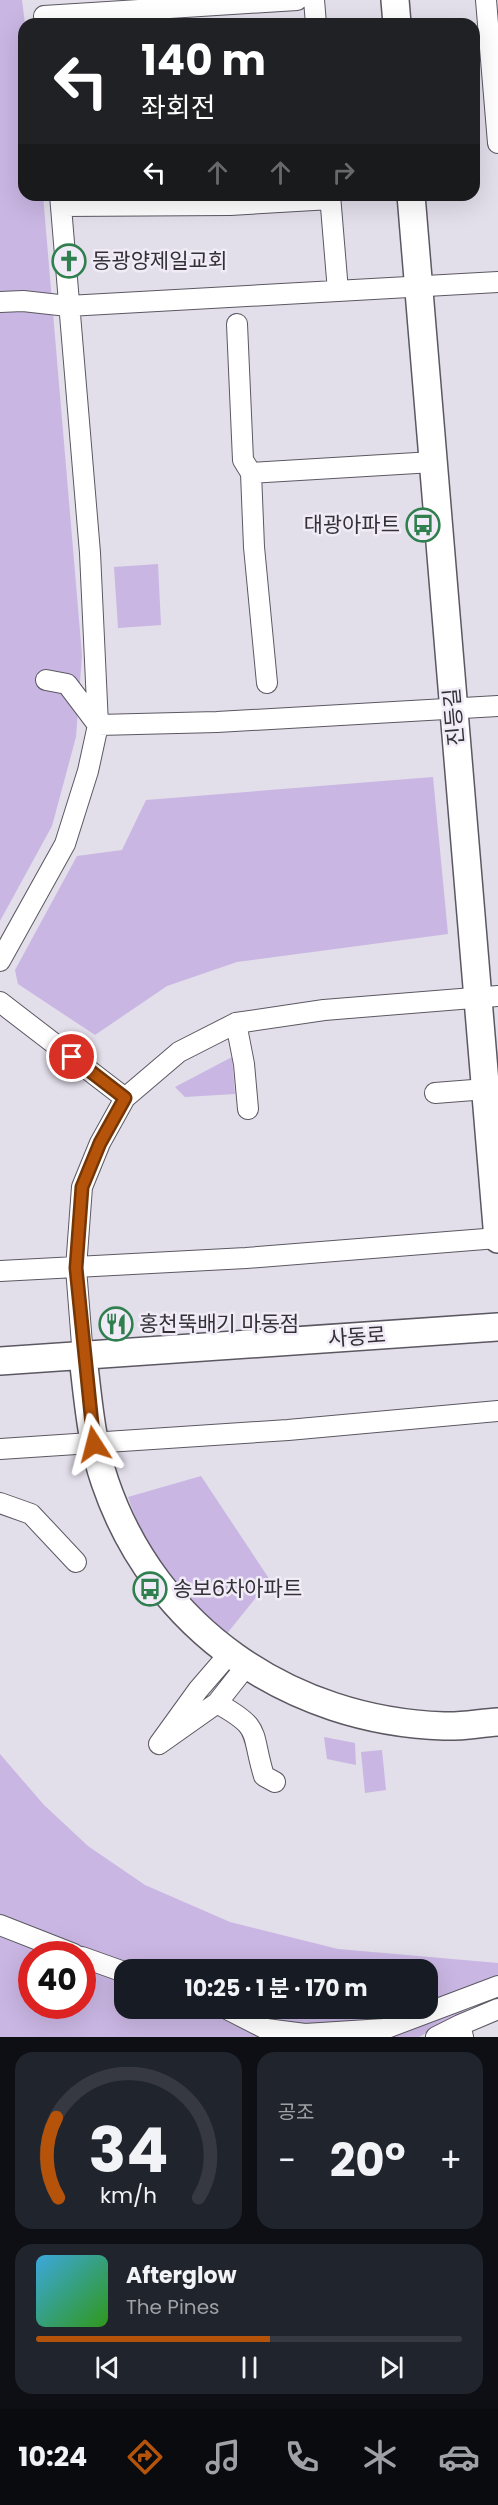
<!DOCTYPE html>
<html lang="ko">
<meta charset="utf-8">
<style>
body{margin:0;font-family:Poppins,"Noto Sans KR",sans-serif;background:#20242c;color:#f1f3f6;height:100vh;display:flex;flex-direction:column;font-size:22px;white-space:nowrap}
*{box-sizing:border-box;margin:0}
p{font-size:20px;color:#9ea1a6}
.icon{flex:none;width:33px;height:33px;fill:none;stroke:currentColor;stroke-width:2;stroke-linecap:round;stroke-linejoin:round}
.map{position:relative;height:2037px;overflow:hidden}
.panel{display:flex;flex-direction:column;gap:15px;padding:15px;background:#0d0f14;flex:1}
.panel>*{flex:none}
.guide{position:absolute;left:18px;top:18px;width:462px;height:183px;border-radius:18px;box-shadow:0 6px 24px #0002;background:#202124;color:#fff;overflow:hidden}
.speed{position:absolute;left:18px;top:1941px;display:flex;gap:12px;font-size:30px;font-weight:700;text-align:center}
.speed>*{display:grid;place-content:center;width:78px;height:78px;border-radius:50%;background:#171b24;box-shadow:0 6px 24px #0002;line-height:1}
.speed .limit{border:9px solid #d22;background:#fff;color:#111}
.pin{position:absolute;display:grid;place-items:center;width:51px;height:51px;color:#fff;margin:-26px;border:3px solid #fff;border-radius:50%;box-shadow:0 2px 6px #0007}
.me{position:absolute;width:66px;margin:-33px;rotate:351deg;stroke-linejoin:round;filter:drop-shadow(0 0 4px #0008)}
.turn{display:flex;align-items:center;gap:21px;height:126px;padding:0 24px;font-size:27px}
.turn .icon{width:78px;height:78px;stroke-width:2.5}
.turn b{display:block;font-size:42px;line-height:51px}
.lanes{display:flex;align-items:center;height:57px;padding:0 24px;background:#0003;justify-content:center;gap:30px;direction:ltr}
.lanes .off{opacity:.35}
.big{font-size:45px;font-weight:700;line-height:1.1}
.panel .tile{flex:1;display:flex;flex-direction:column;justify-content:center;gap:9px;min-width:0;padding:0 21px;border-radius:18px;background:#20242c}
.panel .dial{align-items:center;gap:0}
.dial svg{height:156px;overflow:visible;fill:none;stroke:#363941;stroke-width:7;stroke-linecap:round;text-anchor:middle}
.dial text{fill:#f1f3f6;stroke:none}
.song{display:flex;align-items:center;gap:18px}
.cover{width:72px;height:72px;border-radius:9px;background:linear-gradient(135deg,hsl(200 70% 55%),hsl(110 70% 35%))}
.played{height:6px;border-radius:3px;background:linear-gradient(90deg,#b45309 55%,#363941 55%)}
.keys{display:flex;justify-content:space-around;direction:ltr}
.heat{display:flex;justify-content:space-between;align-items:center;font-size:33px;direction:ltr}
.panel .tiles{flex:1;display:grid;gap:15px;grid-template-columns:1fr 1fr}
.tile:last-child{grid-column:span 2}
.trip{position:absolute;left:114px;top:1959px;width:324px;height:60px;border-radius:18px;background:#171b24;box-shadow:0 6px 24px #0002;font-weight:700;line-height:60px;text-align:center}
.tab-bar{display:flex;height:96px;justify-content:space-around;align-items:center;background:#090b0e;color:#9ea1a6}
.tab-bar .icon{width:42px;height:42px}
.tab-bar .current{color:#b45309}
.tab-bar b{font-size:27px;color:#f1f3f6}
.map>svg:first-child{display:block}
.green{fill:#c9b6e3;fill-rule:evenodd}
.lines{fill:none;stroke-linecap:round;stroke-linejoin:round}
.street-casing{stroke:#5c5862;stroke-width:22}
.secondary-casing{stroke:#5c5862;stroke-width:30}
.street{stroke:#fff;stroke-width:20}
.secondary{stroke:#fff;stroke-width:27}
.route-casing{stroke:#753606;stroke-width:15}
.route{stroke:#b45309;stroke-width:10}
.labels{text-anchor:middle;stroke-width:5;stroke-linejoin:round;paint-order:stroke}
.poi-label{font-size:21px;fill:#333136;stroke:#f0ebf7;text-anchor:start}
.street-label{font-size:21px;fill:#333136;stroke:#f0ebf7}
</style>
<div class="map">
<svg width="498" height="2037" viewBox="0 0 498 2037">
<rect width="100%" height="100%" fill="#e2deea"/>
<path class="green" d="M 0,0 L 22,0 L 25,24 L 24,195 L 43,195 L 82,655 L 76,737 L 52,826 L 0,921 Z
M 158,564 L 161,625 L 118,628 L 114,567 Z
M 433,777 L 448,934 L 237,962 L 167,986 L 95,1035 L 18,984 L 15,970 L 77,856 L 122,850 L 146,800 Z
M 232,1057 L 235,1094 L 185,1097 L 175,1087 Z
M 201,1476 L 270,1580 L 225,1636 C 183,1595 147,1554 128,1497 Z
M 324,1737 L 355,1743 L 356,1765 L 327,1759 Z
M 382,1750 L 386,1790 L 365,1793 L 361,1752 Z
M 0,1754 L 44,1805 L 88,1846 L 145,1885 L 230,1922 L 338,1949 L 498,1963 L 498,1992 L 419,2037 L 0,2037 ZM 32,1954 L 82,1954 L 82,2006 L 32,2006 ZM 124,1970 L 428,1970 L 428,2008 L 124,2008 Z"/>
<g class="lines">
<g class="street-casing">
<path id="street" d="M 314,0 L 316,24
M 486,0 L 498,143
M 44,16 L 297,0
M 330,195 L 338,291
M 61,206 L 230,205 L 331,199
M 0,302 L 23,301 L 68,306 L 498,282
M 237,324 L 243,460 L 251,473 L 433,462
M 251,473 L 254,547 L 267,683
M 46,680 L 67,684 L 98,725 L 217,722 L 498,706
M 0,961 L 65,844 L 88,771 L 98,725 L 90,553 L 60,195
M 0,1002 L 125,1098 L 100,1143 L 82,1187 L 76,1268 L 83,1357
M 236,1023 L 244,1064 L 248,1109
M 435,1093 L 486,1089
M 125,1098 L 179,1052 L 236,1023 L 324,1010 L 498,996
M 0,1271 L 246,1258 L 498,1238
M 0,1449 L 288,1430 L 498,1411
M 0,1503 L 31,1514 L 76,1562
M 229,1654 L 198,1690 L 159,1744 L 217,1703 L 247,1665
M 217,1703 C 263,1729 250,1730 264,1776 L 275,1782
M 0,1925 L 74,1954
M 82,1957 L 124,1972
M 225,2008 L 266,2029 L 305,2034
M 306,2037 L 305,2034 L 384,2029 L 498,1986
M 436,2037 L 460,2025
M 463,2037 L 460,2025 L 498,2009"/>
</g>
<g class="secondary-casing">
<path id="secondary" d="M 395,0 L 397,24
M 411,195 L 498,1239
M 83,1357 C 88,1399 91,1441 105,1482 C 155,1629 290,1721 444,1726 C 461,1727 480,1723 498,1722
M 0,1361 L 498,1327"/>
</g>
<use href="#street" class="street"/>
<use href="#secondary" class="secondary"/>
</g>
<g class="lines">
<g class="route-casing">
<path id="route" d="M 72,1057 L 125,1098 L 100,1143 L 82,1187 L 76,1268 L 94,1444"/>
</g>
<use href="#route" class="route"/>
</g>
<defs>
<g id="church-ring" transform="scale(1.725)"><circle r="9.5" fill="#f0ebf7" stroke="#307f4f" stroke-width="1.5"/><path d="M-1.2-6h2.4v3.5h3.3v2.4h-3.3V6h-2.4V-.1h-3.3v-2.4h3.3Z" fill="#307f4f"/></g>
<g id="bus-ring" transform="scale(1.725)"><circle r="9.5" fill="#f0ebf7" stroke="#307f4f" stroke-width="1.5"/><path d="M-5-6H5V4H4V6H2V4H-2V6H-4V4H-5ZM-3.5-4V0h7V-4ZM-3.5 1.2v1.5H-2V1.2ZM2 1.2v1.5H3.5V1.2Z" fill="#307f4f"/></g>
<g id="restaurant-ring" transform="scale(1.725)"><circle r="9.5" fill="#f0ebf7" stroke="#307f4f" stroke-width="1.5"/><path d="M-5-6h1v4h1v-4h1v4h1v-4h1v5L-1.5 .5V6h-2V.5L-5-1ZM5-6V6H3V1.5H1.5Q1.5-4 5-6Z" fill="#307f4f"/></g>
</defs>
<g fill-rule="evenodd">
<use href="#church-ring" x="69" y="261"/>
<use href="#bus-ring" x="423" y="525"/>
<use href="#restaurant-ring" x="116" y="1324"/>
<use href="#bus-ring" x="150" y="1589"/>
</g>
<g class="labels">
<g class="poi-label">
<text x="92" y="268">동광양제일교회</text>
<text x="400" y="532" text-anchor="end">대광아파트</text>
<text x="139" y="1331">홍천뚝배기 마동점</text>
<text x="173" y="1596">송보6차아파트</text>
</g>
<g class="street-label">
<text transform="translate(454 717) rotate(-95)" y="7">진등길</text>
<text transform="translate(357 1337) rotate(-4)" y="7">사동로</text>
</g>
</g>
</svg>
<div class="speed"><div class="limit">40</div></div>
<div class="pin" style="left:72px;top:1057px;background:#d93025"><svg class="icon" aria-label="arrive" viewBox="0 0 24 24"><path d="M6 21V4h12l-3 4 3 4H6"/></svg></div>
<svg class="me" style="left:94px;top:1444px" viewBox="-20 -20 40 40"><path d="M0-17L14 15 0 8-14 15z" fill="#b45309" stroke="#fff" stroke-width="4"/></svg>
<div class="trip">10:25 · 1 분 · 170 m</div>
<div class="guide">
<div class="turn"><svg class="icon" aria-label="left" viewBox="0 0 24 24"><path d="M17 20v-9H6M10 6l-5 5 5 5"/></svg><div><b>140 m</b>좌회전</div></div>
<div class="lanes"><svg class="icon" aria-label="left" viewBox="0 0 24 24"><path d="M17 20v-9H6M10 6l-5 5 5 5"/></svg><svg class="icon off" aria-label="ahead" viewBox="0 0 24 24"><path d="M12 20V5M6 11l6-6 6 6"/></svg><svg class="icon off" aria-label="ahead" viewBox="0 0 24 24"><path d="M12 20V5M6 11l6-6 6 6"/></svg><svg class="icon off" aria-label="right" viewBox="0 0 24 24"><path d="M7 20v-9h11M14 6l5 5-5 5"/></svg></div>
</div>
</div>
<section class="panel">
<div class="tiles">
<div class="tile dial"><svg viewBox="0 0 100 80">
<path d="M14 69A42 42 0 1 1 86 69"/>
<path d="M14 69A42 42 0 0 1 13 28" stroke="#b45309"/>
<text x="50" y="56" font-size="32" font-weight="700">34</text>
<text x="50" y="72" font-size="11">km/h</text>
</svg></div>
<div class="tile"><p>공조</p>
<div class="heat"><a>−</a><b class="big">20°</b><a>+</a></div>
</div>
<div class="tile">
<div class="song"><i class="cover"></i><div><b>Afterglow</b><p>The Pines</p></div></div>
<div class="played"></div>
<div class="keys"><svg class="icon" aria-label="previous" viewBox="0 0 24 24"><path d="M18 5L8 12l10 7zM5 5v14"/></svg><svg class="icon" aria-label="pause" viewBox="0 0 24 24"><path d="M8 5v14M16 5v14"/></svg><svg class="icon" aria-label="next" viewBox="0 0 24 24"><path d="M6 5l10 7-10 7zM19 5v14"/></svg></div>
</div>
</div>
</section>
<nav class="tab-bar">
<b>10:24</b>
<svg class="icon current" aria-label="directions" viewBox="0 0 24 24"><path d="M12 3l9 9-9 9-9-9zM9 14v-3h6M13 9l2 2-2 2"/></svg>
<svg class="icon" aria-label="music" viewBox="0 0 24 24"><path d="M9 18V5l10-2v13"/><circle cx="6" cy="18" r="3"/><circle cx="16" cy="16" r="3"/></svg>
<svg class="icon" aria-label="phone" viewBox="0 0 24 24"><path d="M5 4h4l2 5-3 2q2 4 5 5l2-3 5 2v4C11 20 4 13 5 4z"/></svg>
<svg class="icon" aria-label="climate" viewBox="0 0 24 24"><path d="M12 3v18M4 7l16 10M4 17L20 7"/></svg>
<svg class="icon" aria-label="car" viewBox="0 0 24 24"><path d="M5 17H2v-5l4-1 3-4h7l3 4 3 1v5h-3M9 17h6M6 11h13"/><circle cx="7" cy="17" r="2"/><circle cx="17" cy="17" r="2"/></svg>
</nav>
